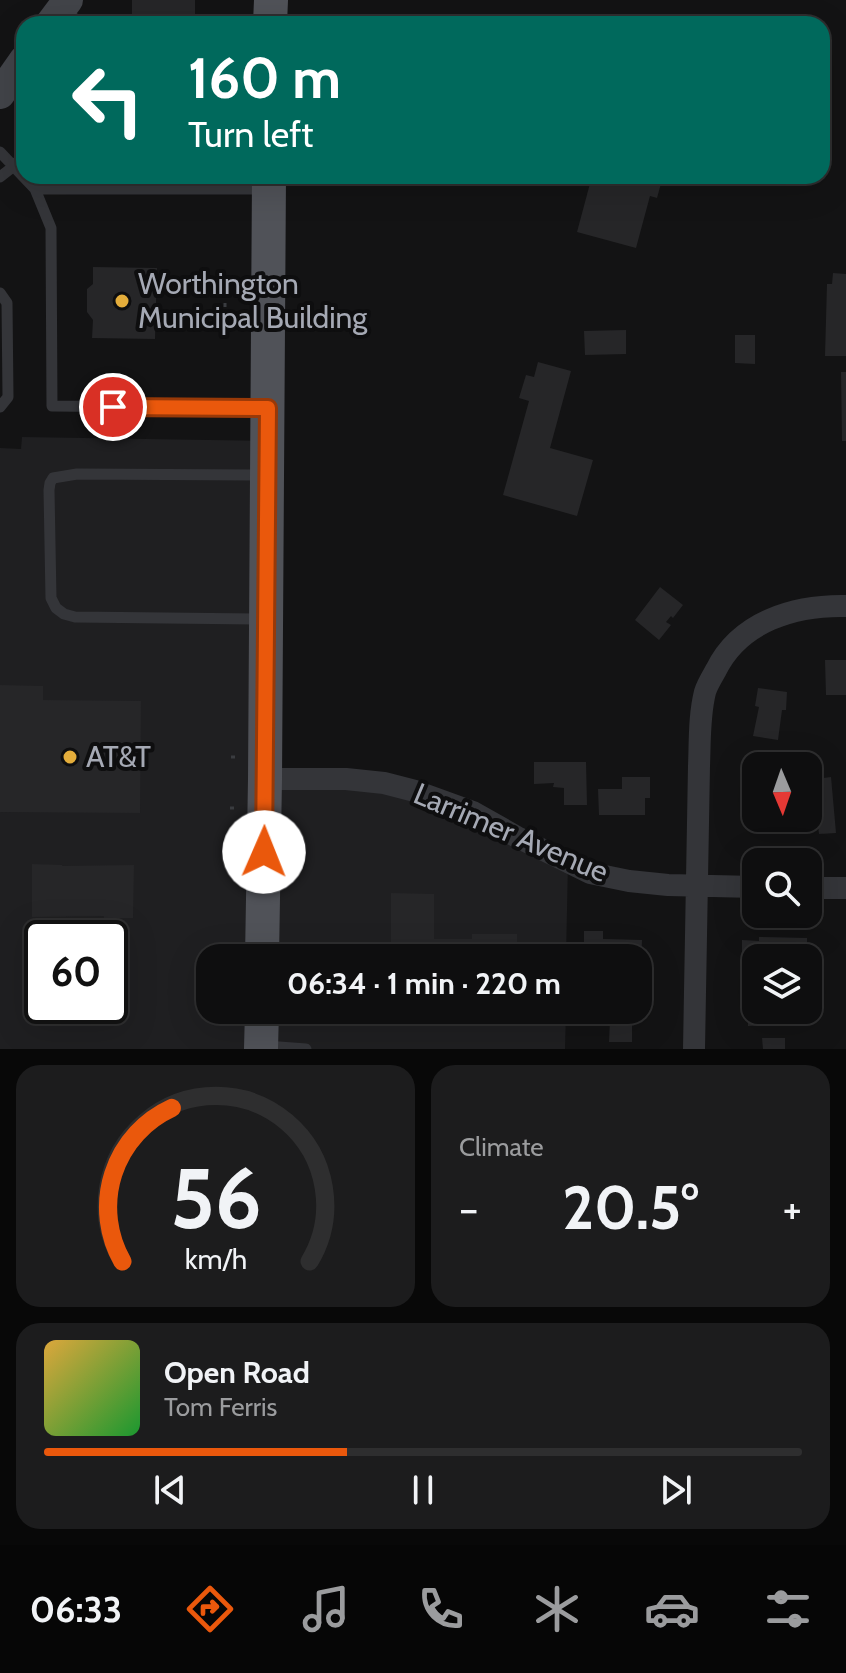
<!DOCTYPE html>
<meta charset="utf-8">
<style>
body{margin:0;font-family:Cabin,sans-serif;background:#1c1c1d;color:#f1f3f6;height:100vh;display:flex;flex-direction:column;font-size:30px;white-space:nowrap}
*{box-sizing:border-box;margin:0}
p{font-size:26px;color:#9b9c9e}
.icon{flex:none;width:44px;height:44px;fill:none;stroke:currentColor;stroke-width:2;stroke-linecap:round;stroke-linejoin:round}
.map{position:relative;height:1049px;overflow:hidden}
.panel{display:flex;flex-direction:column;gap:16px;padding:16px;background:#080808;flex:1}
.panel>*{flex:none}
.banner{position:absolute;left:16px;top:16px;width:814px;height:168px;border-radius:24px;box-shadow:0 8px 32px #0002,0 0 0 2px #2e2e2f;background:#00695c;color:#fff;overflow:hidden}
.needle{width:52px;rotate:178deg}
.buttons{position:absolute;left:742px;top:752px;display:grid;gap:16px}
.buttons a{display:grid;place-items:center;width:80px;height:80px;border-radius:16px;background:#0e0e0f;box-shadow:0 8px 32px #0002,0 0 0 2px #2e2e2f;font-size:40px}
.speed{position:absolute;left:24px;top:920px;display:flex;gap:16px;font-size:40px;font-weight:700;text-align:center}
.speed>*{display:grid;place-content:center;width:104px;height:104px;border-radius:50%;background:#0e0e0f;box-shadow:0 8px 32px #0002,0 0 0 2px #2e2e2f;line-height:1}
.speed .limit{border:4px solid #111;border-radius:12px;background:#fff;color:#111}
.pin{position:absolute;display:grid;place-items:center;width:68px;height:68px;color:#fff;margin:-34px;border:4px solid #fff;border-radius:50%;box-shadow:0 2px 8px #0007}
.me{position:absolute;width:88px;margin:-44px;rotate:1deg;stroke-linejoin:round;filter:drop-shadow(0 0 6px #0008)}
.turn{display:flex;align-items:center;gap:28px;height:168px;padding:0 40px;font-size:36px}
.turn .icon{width:104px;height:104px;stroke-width:2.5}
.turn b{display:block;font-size:56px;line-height:68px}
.big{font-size:60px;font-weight:700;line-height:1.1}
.panel .card{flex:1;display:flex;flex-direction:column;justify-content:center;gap:12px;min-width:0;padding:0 28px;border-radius:24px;background:#1c1c1d}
.panel .dial{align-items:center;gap:0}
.dial svg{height:208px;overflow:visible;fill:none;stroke:#2e2e2f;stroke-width:7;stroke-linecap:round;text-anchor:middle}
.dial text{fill:#f1f3f6;stroke:none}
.song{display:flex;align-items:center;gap:24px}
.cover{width:96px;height:96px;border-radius:12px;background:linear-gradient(135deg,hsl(40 70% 55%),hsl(130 70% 35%))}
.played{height:8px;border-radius:4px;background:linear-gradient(90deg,#ea580c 40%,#2e2e2f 40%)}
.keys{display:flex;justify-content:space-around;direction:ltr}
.heat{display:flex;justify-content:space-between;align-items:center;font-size:44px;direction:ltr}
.panel .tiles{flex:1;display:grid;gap:16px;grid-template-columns:1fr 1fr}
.card:last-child{grid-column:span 2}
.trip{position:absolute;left:196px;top:944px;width:456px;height:80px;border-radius:24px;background:#0e0e0f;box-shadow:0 8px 32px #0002,0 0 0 2px #2e2e2f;font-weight:700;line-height:80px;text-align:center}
.tabs{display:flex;height:128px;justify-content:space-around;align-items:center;background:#060606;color:#9b9c9e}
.tabs .icon{width:56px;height:56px}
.tabs .current{color:#ea580c}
.tabs b{font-size:36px;color:#f1f3f6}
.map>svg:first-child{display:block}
.built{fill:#1f1f21;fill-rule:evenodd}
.building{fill:#262628}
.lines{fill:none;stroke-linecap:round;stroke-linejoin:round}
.path{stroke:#3a3c40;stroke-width:3;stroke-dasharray:4 6;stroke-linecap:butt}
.lane{stroke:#343539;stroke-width:11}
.street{stroke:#343539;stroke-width:22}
.secondary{stroke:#424449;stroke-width:30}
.primary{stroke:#505258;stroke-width:34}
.route-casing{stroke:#983908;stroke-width:20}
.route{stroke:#ea580c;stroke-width:14}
.poi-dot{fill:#e4ad3b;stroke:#0e0e0f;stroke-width:3}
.labels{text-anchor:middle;stroke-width:8;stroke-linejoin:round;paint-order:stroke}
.poi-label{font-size:30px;fill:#a5a9b4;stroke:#0e0e0f;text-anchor:start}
.street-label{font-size:30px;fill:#a5a9b4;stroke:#0e0e0f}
</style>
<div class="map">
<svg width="846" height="1049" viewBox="0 0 846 1049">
<rect width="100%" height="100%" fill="#131314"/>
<path class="built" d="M 22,437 L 273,441 L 266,778 L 384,783 L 568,862 L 566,958 L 210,958 L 210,1010 L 566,1010 L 565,1049 L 0,1049 L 0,448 L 21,449 ZM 42,938 L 110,938 L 110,1006 L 42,1006 Z"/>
<path class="building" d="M 132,0 L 195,0 L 195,24 L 132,24 Z
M 592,176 L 663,176 L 657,198 L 650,196 L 636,248 L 577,232 Z
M 93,267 L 157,268 L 155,339 L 92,338 L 93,320 L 87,312 L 87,289 L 93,284 Z
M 833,273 L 846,274 L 846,356 L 825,356 L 827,284 L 832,284 Z
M 626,330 L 626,354 L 585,355 L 584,331 Z
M 735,335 L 755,335 L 755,364 L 735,363 Z
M 538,362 L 571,371 L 550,448 L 593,460 L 577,516 L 503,495 L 529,401 L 519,398 L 526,375 L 534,377 Z
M 841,372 L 846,372 L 846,441 L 842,441 Z
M 660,587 L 683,605 L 673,618 L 671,616 L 666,622 L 671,625 L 659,640 L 635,620 Z
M 825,660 L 846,660 L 846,695 L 826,695 Z
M 0,685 L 43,686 L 43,700 L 141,701 L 140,813 L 0,812 Z
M 758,688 L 787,692 L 786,710 L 782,710 L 778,740 L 753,736 L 759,707 L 755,706 Z
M 534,762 L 586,762 L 587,805 L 564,805 L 564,788 L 553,787 L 554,783 L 534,784 Z
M 750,776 L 756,776 L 756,818 L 772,818 L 772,821 L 753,822 Z
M 622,777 L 650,777 L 650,798 L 645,798 L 645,815 L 599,815 L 598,789 L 622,789 Z
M 831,777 L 836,833 L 819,834 L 817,817 L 814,817 L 813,811 L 808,811 L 808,789 L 815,788 L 815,779 Z
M 32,864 L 62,865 L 62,866 L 134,865 L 133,918 L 104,918 L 104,916 L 32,917 Z
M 391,893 L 434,894 L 434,939 L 472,939 L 472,934 L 517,934 L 517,958 L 391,958 Z
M 584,931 L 603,931 L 603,939 L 642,940 L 641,962 L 638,962 L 638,958 L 584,958 Z
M 759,937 L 807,938 L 807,958 L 756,958 L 756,962 L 742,962 L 742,940 L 759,941 Z
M 742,982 L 756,983 L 756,1010 L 778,1010 L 772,1015 L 772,1025 L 748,1026 L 748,1006 L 742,1006 Z
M 471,1010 L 516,1010 L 516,1025 L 471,1025 Z
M 589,1010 L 638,1010 L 638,1020 L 632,1020 L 632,1042 L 609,1042 L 610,1021 L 589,1022 Z
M 762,1038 L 785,1038 L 785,1049 L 763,1049 Z"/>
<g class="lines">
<path class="path" d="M 237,315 L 225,315 L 225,292 L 237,293
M 231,757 L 240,757
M 230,808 L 240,808"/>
<path class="lane" d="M 67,8 L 78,24
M 0,152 L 35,189 L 51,228 L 52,406 L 263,408
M 0,177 L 14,166 L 24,154
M 35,189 L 265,189
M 0,293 L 7,303 L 8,397 L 0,407
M 262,619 L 75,617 L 64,614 L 56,608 L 51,598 L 49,490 L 50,483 L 53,478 L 77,474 L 263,475
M 266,1046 L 306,1049"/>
<path class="street" d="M 265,779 L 346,779 L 384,783 L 415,791 L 473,812 L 517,837 L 590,873 L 629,881 L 668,885 L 756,887
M 808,888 L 846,888
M 694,1049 L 699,766 C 700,741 699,716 705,692 C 707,685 712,677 716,670 C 740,621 795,605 846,606"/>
<path class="secondary" d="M 50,24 L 68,0
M 0,94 L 24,60"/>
<path class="primary" d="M 270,24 L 271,0
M 262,958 L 265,779 L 269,176
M 261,1049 L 262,1010"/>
</g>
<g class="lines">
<g class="route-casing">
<path id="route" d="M 113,407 L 268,408 L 264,852"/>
</g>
<use href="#route" class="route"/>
</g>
<g class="poi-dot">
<circle cx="122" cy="301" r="8"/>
<circle cx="70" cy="757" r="8"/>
</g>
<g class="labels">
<g class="poi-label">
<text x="138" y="294">Worthington<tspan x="138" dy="34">Municipal Building</tspan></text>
<text x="86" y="767">AT&amp;T</text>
</g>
<g class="street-label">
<text transform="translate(511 833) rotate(23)" y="10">Larrimer Avenue</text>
</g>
</g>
</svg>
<div class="buttons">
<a><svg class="needle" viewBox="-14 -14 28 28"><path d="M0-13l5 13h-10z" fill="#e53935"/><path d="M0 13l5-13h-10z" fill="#9b9c9e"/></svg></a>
<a><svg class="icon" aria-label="search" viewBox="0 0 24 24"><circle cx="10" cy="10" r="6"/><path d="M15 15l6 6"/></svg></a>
<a><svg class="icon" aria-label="layers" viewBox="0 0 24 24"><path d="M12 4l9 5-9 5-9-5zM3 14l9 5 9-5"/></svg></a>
</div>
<div class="speed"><div class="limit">60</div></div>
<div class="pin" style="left:113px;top:407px;background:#d93025"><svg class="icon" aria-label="arrive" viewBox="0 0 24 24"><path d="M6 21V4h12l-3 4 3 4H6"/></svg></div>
<svg class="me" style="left:264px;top:852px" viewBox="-20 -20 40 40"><circle r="19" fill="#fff"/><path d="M0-13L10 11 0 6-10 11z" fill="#ea580c"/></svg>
<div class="trip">06:34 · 1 min · 220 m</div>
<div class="banner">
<div class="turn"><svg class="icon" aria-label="left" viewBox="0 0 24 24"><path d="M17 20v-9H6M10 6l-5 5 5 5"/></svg><div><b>160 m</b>Turn left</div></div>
</div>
</div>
<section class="panel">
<div class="tiles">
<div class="card dial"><svg viewBox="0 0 100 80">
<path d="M14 69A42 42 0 1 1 86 69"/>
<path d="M14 69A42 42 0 0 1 33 10" stroke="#ea580c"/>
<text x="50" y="56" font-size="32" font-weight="700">56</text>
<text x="50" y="72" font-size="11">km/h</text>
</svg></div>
<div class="card"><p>Climate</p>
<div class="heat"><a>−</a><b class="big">20.5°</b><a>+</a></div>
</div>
<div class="card">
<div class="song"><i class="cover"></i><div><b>Open Road</b><p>Tom Ferris</p></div></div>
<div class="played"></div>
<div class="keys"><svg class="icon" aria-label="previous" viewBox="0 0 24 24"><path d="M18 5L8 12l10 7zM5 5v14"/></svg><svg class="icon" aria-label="pause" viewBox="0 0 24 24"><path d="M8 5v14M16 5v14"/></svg><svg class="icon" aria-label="next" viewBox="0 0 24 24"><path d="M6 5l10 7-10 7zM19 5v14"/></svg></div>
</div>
</div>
</section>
<nav class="tabs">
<b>06:33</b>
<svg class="icon current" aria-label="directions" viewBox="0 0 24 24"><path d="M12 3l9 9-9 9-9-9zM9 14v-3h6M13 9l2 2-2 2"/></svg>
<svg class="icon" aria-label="music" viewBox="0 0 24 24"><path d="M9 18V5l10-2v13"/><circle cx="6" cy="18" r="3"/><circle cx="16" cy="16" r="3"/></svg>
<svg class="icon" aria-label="phone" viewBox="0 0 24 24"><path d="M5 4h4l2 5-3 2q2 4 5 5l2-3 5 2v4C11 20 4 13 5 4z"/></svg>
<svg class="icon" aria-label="climate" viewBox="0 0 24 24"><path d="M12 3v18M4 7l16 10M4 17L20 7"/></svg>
<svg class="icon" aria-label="car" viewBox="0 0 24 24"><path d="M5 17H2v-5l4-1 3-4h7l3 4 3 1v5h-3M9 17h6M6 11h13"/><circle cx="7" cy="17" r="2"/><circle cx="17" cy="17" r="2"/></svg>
<svg class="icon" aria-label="filters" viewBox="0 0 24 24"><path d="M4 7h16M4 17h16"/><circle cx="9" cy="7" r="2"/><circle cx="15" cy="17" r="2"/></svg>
</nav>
